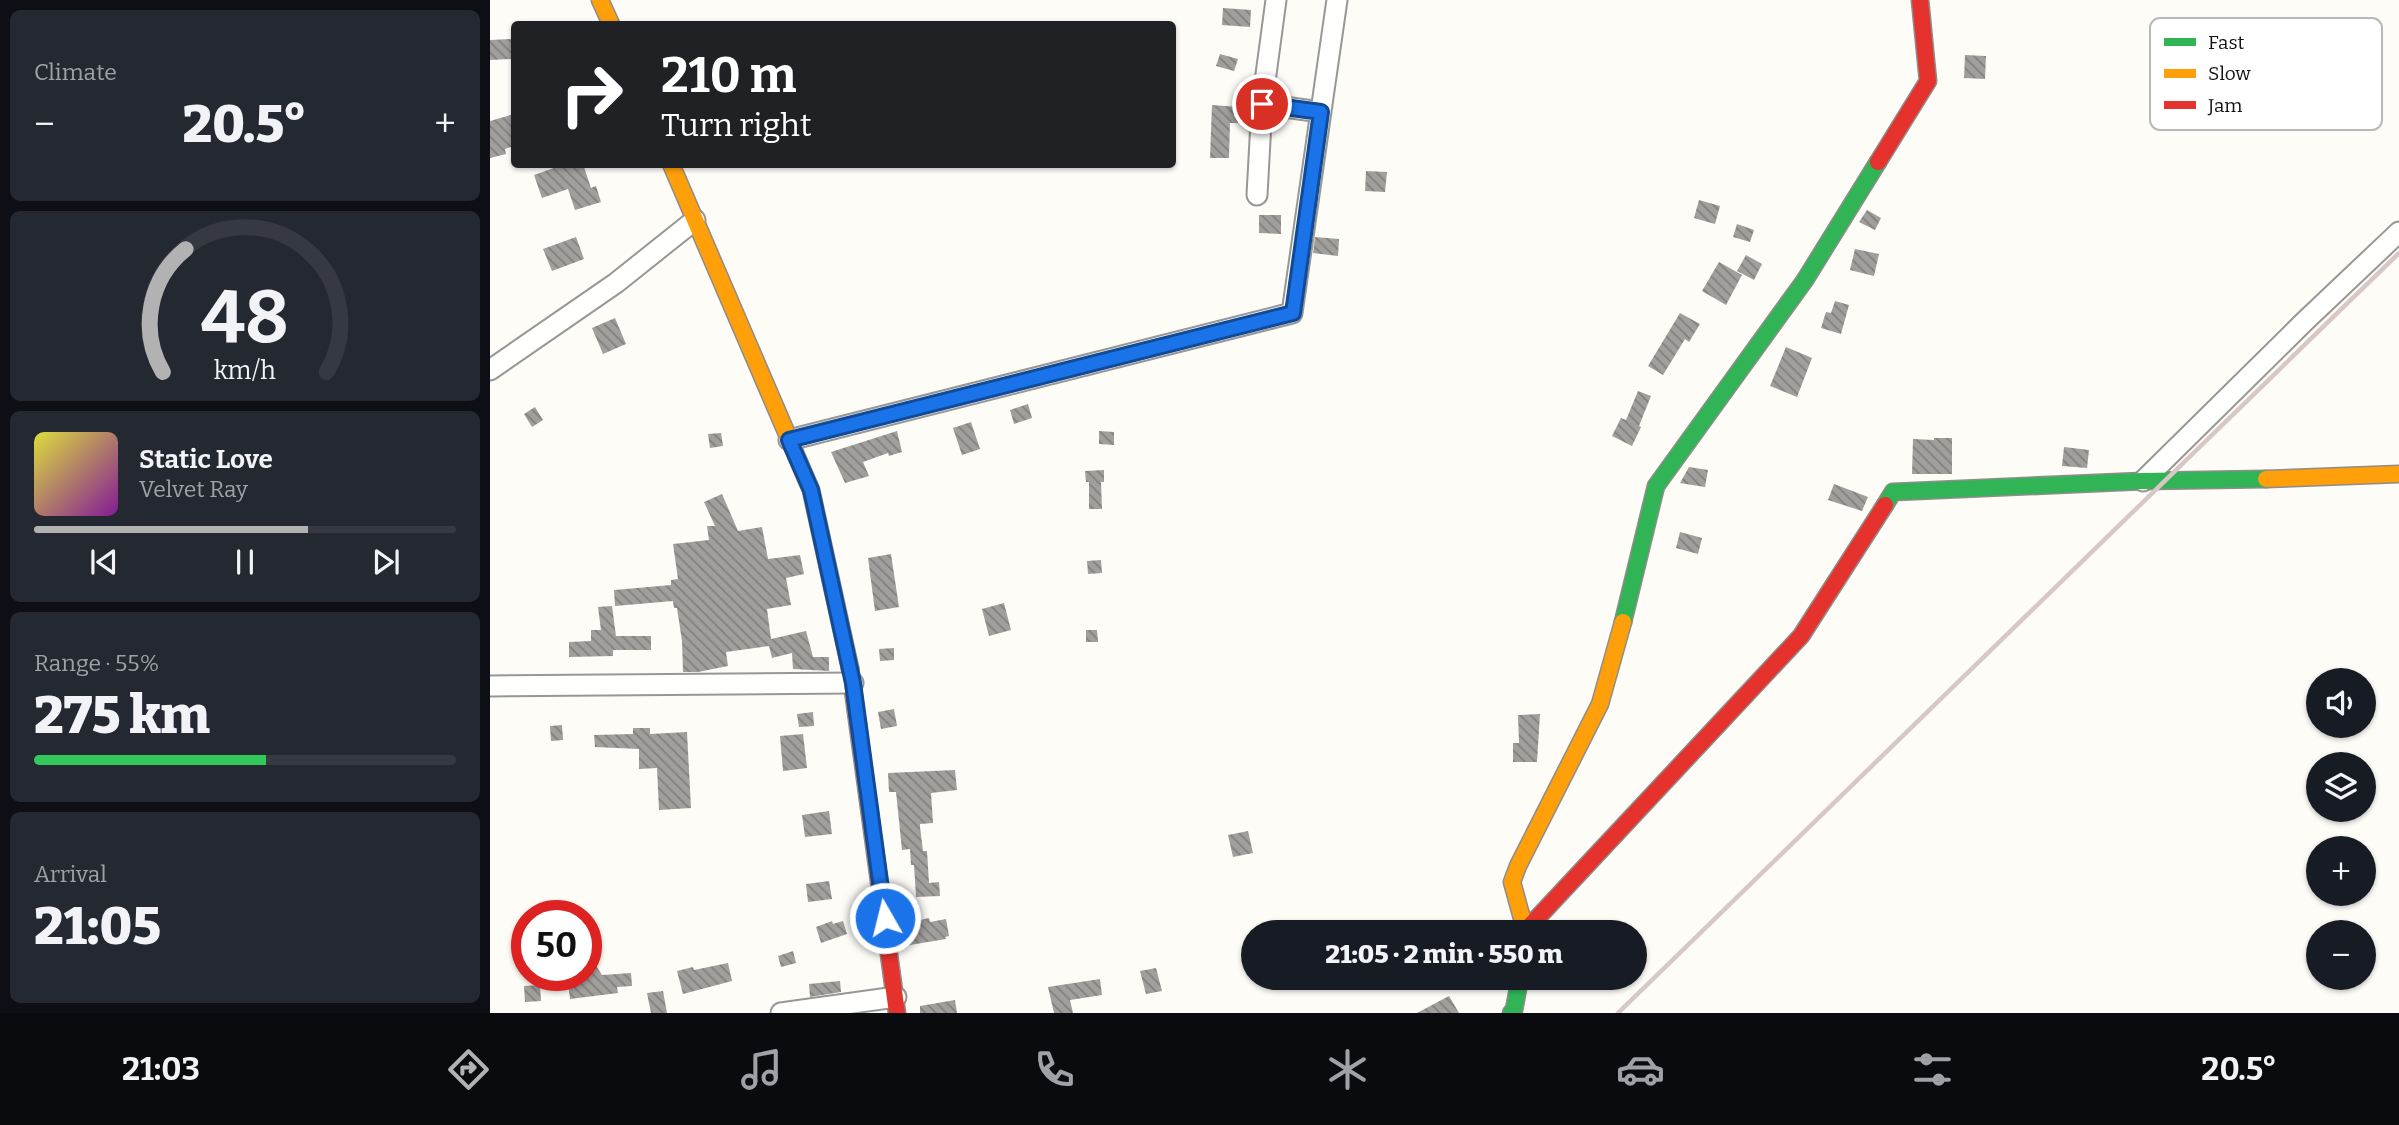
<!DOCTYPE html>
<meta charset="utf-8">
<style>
body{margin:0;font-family:Bitter,serif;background:#242831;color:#f1f3f6;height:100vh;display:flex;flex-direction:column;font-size:26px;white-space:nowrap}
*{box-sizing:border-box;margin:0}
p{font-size:23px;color:#9ea1a6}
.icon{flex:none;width:38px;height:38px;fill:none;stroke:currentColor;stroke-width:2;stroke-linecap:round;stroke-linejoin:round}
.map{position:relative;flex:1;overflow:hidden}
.panel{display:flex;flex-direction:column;gap:10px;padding:10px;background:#0d0f14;width:490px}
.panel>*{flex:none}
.banner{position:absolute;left:21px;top:21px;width:665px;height:147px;border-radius:7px;box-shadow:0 2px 5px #0004;background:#202124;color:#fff;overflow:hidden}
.fabs{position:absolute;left:1816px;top:668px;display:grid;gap:14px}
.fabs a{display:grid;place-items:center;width:70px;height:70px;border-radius:50%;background:#171b24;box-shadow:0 2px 5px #0004;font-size:35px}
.speed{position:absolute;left:21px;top:900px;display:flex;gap:14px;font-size:35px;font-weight:700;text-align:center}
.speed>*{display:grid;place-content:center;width:91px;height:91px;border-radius:50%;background:#171b24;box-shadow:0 2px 5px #0004;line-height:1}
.speed .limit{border:10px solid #d22;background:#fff;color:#111}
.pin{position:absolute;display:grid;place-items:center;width:60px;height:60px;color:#fff;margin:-30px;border:4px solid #fff;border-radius:50%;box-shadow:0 2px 7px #0007}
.me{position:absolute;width:77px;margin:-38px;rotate:352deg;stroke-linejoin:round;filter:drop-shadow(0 0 5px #0008)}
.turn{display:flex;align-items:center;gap:24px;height:147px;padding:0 35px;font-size:32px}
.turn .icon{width:91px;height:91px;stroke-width:2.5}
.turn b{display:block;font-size:49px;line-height:60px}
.big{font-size:52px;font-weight:800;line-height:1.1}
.panel .card{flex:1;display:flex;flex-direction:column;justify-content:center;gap:10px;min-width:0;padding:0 24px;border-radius:10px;background:#242831}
.panel .dial{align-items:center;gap:0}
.dial svg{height:182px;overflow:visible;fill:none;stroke:#363941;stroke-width:7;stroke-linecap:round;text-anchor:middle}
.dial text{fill:#f1f3f6;stroke:none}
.song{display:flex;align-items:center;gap:21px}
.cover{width:84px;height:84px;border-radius:10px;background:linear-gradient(135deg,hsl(60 70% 55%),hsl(290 70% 35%))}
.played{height:7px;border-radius:4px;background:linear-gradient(90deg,#b2b2b3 65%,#363941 65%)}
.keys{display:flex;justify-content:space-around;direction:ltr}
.heat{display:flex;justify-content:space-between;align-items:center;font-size:38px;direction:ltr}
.charge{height:10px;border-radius:5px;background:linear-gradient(90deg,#34c759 55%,#363941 0)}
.trip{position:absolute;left:751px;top:920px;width:406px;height:70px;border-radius:35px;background:#171b24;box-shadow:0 2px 5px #0004;font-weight:800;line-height:70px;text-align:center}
.dock{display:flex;height:112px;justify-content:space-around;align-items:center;background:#090b0e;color:#9ea1a6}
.dock .icon{width:49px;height:49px}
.dock .current{color:#b2b2b3}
.dock b{font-size:32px;color:#f1f3f6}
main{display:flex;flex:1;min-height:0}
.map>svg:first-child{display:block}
.building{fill:url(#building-back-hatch)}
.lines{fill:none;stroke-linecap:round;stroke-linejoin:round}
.street-casing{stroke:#979795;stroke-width:23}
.fast-casing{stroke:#8e8d8b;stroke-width:19}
.slow-casing{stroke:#8e8d8b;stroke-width:19}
.jam-casing{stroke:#8e8d8b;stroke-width:19}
.street{stroke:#fffffe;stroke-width:19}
.fast{stroke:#30b455;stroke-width:16}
.slow{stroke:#ff9f0a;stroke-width:16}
.jam{stroke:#e5322d;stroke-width:16}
.rail{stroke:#d9c6c7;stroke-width:4.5}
.route-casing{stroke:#114b97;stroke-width:18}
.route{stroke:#1a73e8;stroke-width:12}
.key{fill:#fff;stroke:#b8b8b8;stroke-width:2}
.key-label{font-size:19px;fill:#111}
</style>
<main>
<section class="panel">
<div class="card"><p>Climate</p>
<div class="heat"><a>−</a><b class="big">20.5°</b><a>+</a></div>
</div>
<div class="card dial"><svg viewBox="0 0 100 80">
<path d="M14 69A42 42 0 1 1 86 69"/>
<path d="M14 69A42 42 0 0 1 24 15" stroke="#b2b2b3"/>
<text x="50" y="56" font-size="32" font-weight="700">48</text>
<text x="50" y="72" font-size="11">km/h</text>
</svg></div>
<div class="card">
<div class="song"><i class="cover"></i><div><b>Static Love</b><p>Velvet Ray</p></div></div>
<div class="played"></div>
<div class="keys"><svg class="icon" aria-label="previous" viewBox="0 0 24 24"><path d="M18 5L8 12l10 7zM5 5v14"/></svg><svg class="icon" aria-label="pause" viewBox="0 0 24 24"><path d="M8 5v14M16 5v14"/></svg><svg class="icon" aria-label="next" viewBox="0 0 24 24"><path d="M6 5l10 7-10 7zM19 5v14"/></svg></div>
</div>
<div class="card"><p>Range · 55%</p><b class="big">275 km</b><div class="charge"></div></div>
<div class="card"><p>Arrival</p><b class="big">21:05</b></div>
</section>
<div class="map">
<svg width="1909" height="1013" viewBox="0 0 1909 1013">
<defs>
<pattern id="building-back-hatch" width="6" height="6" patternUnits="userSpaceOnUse" patternTransform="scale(1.75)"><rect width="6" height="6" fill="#a19f9c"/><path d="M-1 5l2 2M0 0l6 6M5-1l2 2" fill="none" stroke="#82807e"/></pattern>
</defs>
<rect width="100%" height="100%" fill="#fdfcf7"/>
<path class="building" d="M 733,8 L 761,10 L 760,27 L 732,25 Z
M 21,39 L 22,59 L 0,60 L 0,40 Z
M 730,54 L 748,59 L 744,71 L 726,66 Z
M 1475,55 L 1496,56 L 1495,79 L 1474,78 Z
M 722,105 L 749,107 L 748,123 L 740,123 L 739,158 L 720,158 Z
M 24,114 L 24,146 L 15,149 L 16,154 L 0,158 L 0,121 Z
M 75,164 L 93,164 L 101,188 L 106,186 L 111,202 L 85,210 L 78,189 L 52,198 L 44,175 Z
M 876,171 L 897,172 L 895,192 L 875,191 Z
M 1209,200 L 1230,206 L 1225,224 L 1204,218 Z
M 1377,210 L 1391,218 L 1385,230 L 1369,222 Z
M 769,215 L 791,215 L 791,234 L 769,233 Z
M 1247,224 L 1264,230 L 1260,242 L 1243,237 Z
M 86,237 L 94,259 L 62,271 L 53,249 Z
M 825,237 L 849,239 L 848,256 L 823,253 Z
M 1365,249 L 1389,254 L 1384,276 L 1360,270 Z
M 1256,255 L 1272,264 L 1264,280 L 1247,271 Z
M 1229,262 L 1252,275 L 1236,305 L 1212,291 Z
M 1345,301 L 1359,305 L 1351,334 L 1331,328 L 1336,312 L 1341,313 Z
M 1190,313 L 1210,324 L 1199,342 L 1195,339 L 1173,375 L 1158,366 Z
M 125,318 L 136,344 L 113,354 L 102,328 Z
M 1296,347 L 1322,358 L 1307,397 L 1280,386 Z
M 1148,391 L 1161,396 L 1149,426 L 1151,427 L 1142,446 L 1122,436 L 1131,418 L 1136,420 Z
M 538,404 L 542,418 L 524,424 L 520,410 Z
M 45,407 L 53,420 L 42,427 L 34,414 Z
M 481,422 L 490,449 L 472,455 L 463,428 Z
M 407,431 L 412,452 L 399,456 L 398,453 L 373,462 L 379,476 L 355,483 L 341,452 Z
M 609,431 L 624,432 L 624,445 L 609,444 Z
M 231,433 L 233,446 L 220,448 L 218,434 Z
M 1444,438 L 1462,438 L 1462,474 L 1422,474 L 1423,439 L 1444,440 Z
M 1574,447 L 1599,450 L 1597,468 L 1572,466 Z
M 1199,467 L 1218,470 L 1215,487 L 1190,483 Z
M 614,470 L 614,482 L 611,482 L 612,509 L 599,509 L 599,482 L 596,482 L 595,471 Z
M 1344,484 L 1378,497 L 1372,511 L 1338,500 Z
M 232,494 L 248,531 L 272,527 L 278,559 L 310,555 L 314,574 L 296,578 L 301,605 L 277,609 L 281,639 L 316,631 L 323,657 L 339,657 L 339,671 L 303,669 L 302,653 L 282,658 L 279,646 L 236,652 L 238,666 L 208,672 L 193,672 L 192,641 L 187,608 L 184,608 L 183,601 L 125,606 L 124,590 L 181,585 L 181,580 L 188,579 L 183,544 L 219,540 L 217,526 L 225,526 L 214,502 Z
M 1190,532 L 1212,538 L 1208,554 L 1186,548 Z
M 401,554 L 409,607 L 385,611 L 378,558 Z
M 611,560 L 612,573 L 598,574 L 597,561 Z
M 514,603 L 521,630 L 499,636 L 492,609 Z
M 122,606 L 126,636 L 161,636 L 161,650 L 123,650 L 123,656 L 79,657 L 79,642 L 101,641 L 101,630 L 111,630 L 108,607 Z
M 596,630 L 607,630 L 608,642 L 596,642 Z
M 404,648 L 404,660 L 390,661 L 389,649 Z
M 404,709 L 407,726 L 391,729 L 388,712 Z
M 323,712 L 324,726 L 309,727 L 307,714 Z
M 1050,714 L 1047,762 L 1023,762 L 1023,743 L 1029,743 L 1028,715 Z
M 72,725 L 73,740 L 61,741 L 60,726 Z
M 143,728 L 160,728 L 160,734 L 197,732 L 201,808 L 169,810 L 167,768 L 149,769 L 149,749 L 105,747 L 104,735 L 143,734 Z
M 313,734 L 317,768 L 293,771 L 290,736 Z
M 465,770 L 467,790 L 441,793 L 443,823 L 430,824 L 430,827 L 433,851 L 437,851 L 439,883 L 449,882 L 450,896 L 426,897 L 424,865 L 421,865 L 420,849 L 412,850 L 406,792 L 399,792 L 398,773 Z
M 339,811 L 342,834 L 315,837 L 312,815 Z
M 758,831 L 763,853 L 743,857 L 738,835 Z
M 339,881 L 342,899 L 318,902 L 316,884 Z
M 439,918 L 440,922 L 456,919 L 459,936 L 455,937 L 456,939 L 414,946 L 411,924 Z
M 342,921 L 343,924 L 353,921 L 357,934 L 331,943 L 326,927 Z
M 96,950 L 112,975 L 141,973 L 142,986 L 127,987 L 128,993 L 80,999 L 77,975 L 96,975 Z
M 303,951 L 306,963 L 291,967 L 288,956 Z
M 238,963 L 242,981 L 193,994 L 187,971 L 203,967 L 204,970 Z
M 666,968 L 672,991 L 656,994 L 650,971 Z
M 610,979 L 612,995 L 580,1000 L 583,1013 L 564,1013 L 558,987 Z
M 350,981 L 351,992 L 320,997 L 319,984 Z
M 50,985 L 51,1001 L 35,1002 L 34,986 Z
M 173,991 L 177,1013 L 161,1013 L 157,993 Z
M 959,996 L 969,1013 L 927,1013 Z
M 465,1000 L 467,1013 L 430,1013 L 430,1006 Z"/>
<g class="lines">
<g class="street-casing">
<path id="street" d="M 772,104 L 831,112
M 767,195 L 772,104 L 786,0
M 0,370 L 126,283 L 205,220
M 299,440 L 802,313 L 847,0
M 1653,481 L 1814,322 L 1909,232
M 0,686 L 363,683
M 291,1013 L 406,997"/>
</g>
<g class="fast-casing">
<path id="fast" d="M 1395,505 L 1403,492 L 1653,481 L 1776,479
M 1133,622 L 1166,486 L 1315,280 L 1388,162
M 1021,1013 L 1024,1010 L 1030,978"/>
</g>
<g class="slow-casing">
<path id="slow" d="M 110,0 L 121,24
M 181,164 L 321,490 L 360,668
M 1776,479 L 1909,474
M 1036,933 L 1022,882 L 1028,866 L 1110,704 L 1133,622"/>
</g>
<g class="jam-casing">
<path id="jam" d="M 1388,162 L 1438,81 L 1430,0
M 360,668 L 407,1013
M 1037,933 L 1038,928 L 1311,636 L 1395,505"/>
</g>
<use href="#street" class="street"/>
<use href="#fast" class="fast"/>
<use href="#slow" class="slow"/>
<use href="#jam" class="jam"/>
<path class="rail" d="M 1128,1013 L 1909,253"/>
</g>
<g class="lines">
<g class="route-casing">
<path id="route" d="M 395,918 L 363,683 L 321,490 L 299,440 L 803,313 L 831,112 L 772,104"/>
</g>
<use href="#route" class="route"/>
</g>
<rect x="1660" y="18" width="232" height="112" rx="10" class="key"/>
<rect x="1674" y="38" width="32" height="8" fill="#30b455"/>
<rect x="1674" y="69" width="32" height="9" fill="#ff9f0a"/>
<rect x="1674" y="101" width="32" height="8" fill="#e5322d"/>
<g class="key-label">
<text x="1718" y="49">Fast</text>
<text x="1718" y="80">Slow</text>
<text x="1718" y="112">Jam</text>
</g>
</svg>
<div class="fabs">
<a><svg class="icon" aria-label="sound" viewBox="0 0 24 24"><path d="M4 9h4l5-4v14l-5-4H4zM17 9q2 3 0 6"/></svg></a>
<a><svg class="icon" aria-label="layers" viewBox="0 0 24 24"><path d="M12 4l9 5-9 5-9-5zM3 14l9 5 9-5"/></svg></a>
<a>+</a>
<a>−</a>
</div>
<div class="speed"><div class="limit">50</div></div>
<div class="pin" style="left:772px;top:104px;background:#d93025"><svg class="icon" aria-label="arrive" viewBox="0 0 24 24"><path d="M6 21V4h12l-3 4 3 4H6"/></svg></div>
<svg class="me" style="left:395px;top:918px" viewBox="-20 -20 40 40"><circle r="17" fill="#1a73e8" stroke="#fff" stroke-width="3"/><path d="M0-11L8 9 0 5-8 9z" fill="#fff"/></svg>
<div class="trip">21:05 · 2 min · 550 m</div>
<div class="banner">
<div class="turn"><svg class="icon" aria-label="right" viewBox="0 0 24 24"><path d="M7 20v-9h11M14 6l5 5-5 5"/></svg><div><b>210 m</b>Turn right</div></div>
</div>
</div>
</main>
<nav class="dock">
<b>21:03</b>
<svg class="icon current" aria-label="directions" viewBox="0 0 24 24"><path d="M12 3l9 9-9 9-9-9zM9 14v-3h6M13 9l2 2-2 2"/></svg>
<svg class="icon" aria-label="music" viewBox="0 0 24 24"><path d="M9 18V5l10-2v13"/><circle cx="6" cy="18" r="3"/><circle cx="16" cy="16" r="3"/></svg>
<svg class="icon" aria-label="phone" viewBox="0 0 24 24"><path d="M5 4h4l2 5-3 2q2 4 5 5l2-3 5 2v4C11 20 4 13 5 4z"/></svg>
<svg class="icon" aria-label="climate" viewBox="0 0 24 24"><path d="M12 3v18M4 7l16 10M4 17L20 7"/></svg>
<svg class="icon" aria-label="car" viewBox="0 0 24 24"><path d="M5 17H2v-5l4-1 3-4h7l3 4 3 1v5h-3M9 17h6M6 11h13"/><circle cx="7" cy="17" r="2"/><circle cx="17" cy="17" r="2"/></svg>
<svg class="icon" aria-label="filters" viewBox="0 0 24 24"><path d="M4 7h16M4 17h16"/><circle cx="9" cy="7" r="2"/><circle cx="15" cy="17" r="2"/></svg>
<b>20.5°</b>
</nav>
